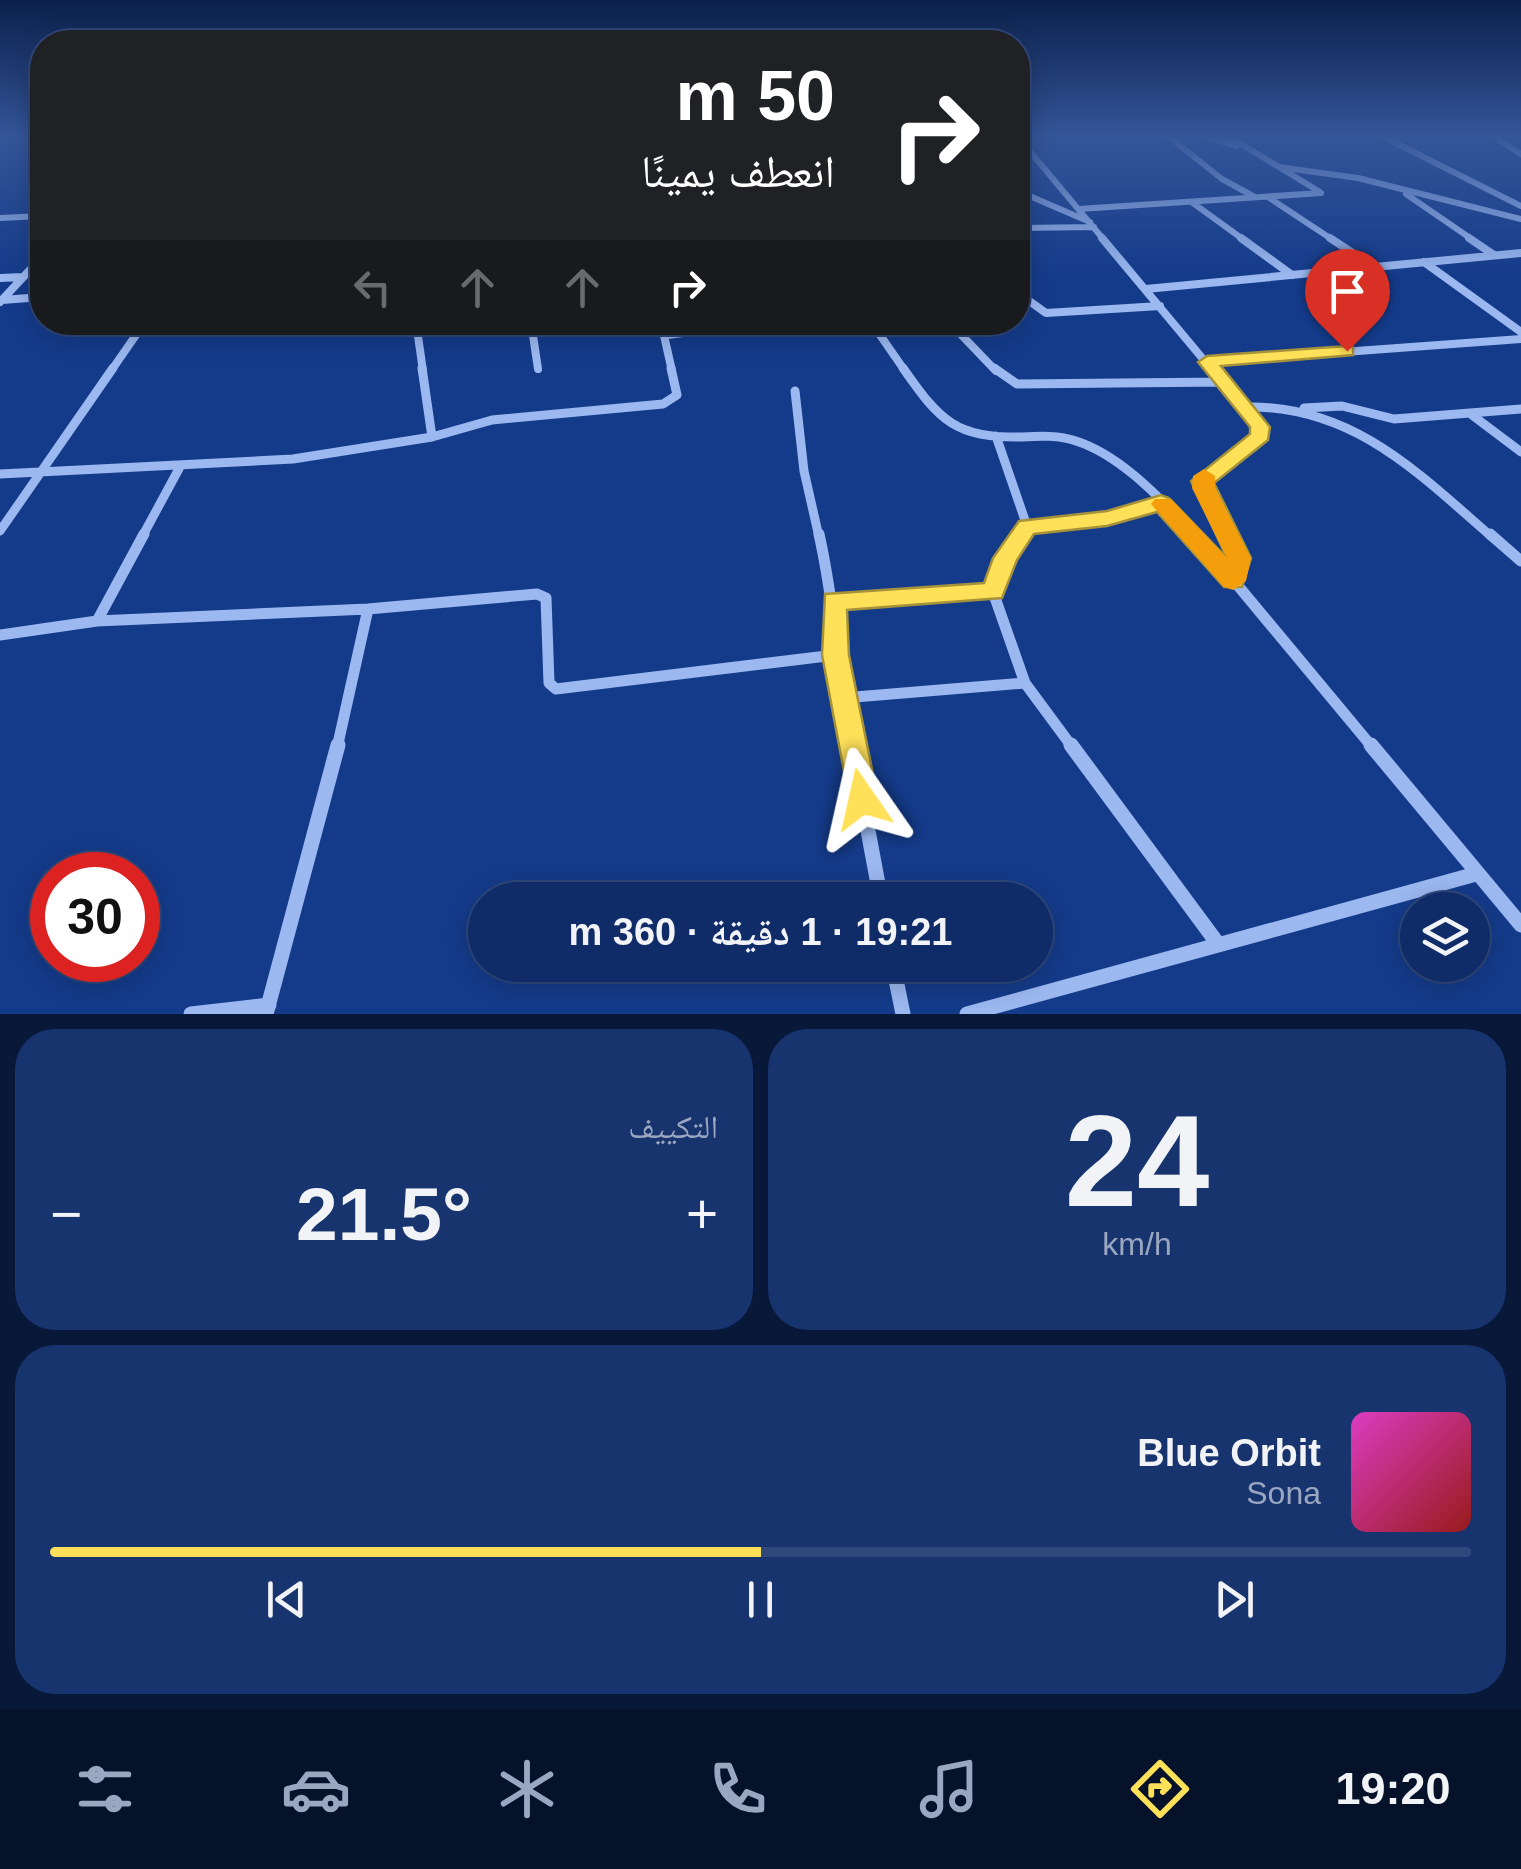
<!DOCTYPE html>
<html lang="ar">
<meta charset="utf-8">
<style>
body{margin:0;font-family:Helvetica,"Noto Naskh Arabic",sans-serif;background:#18346e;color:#f1f3f6;direction:rtl;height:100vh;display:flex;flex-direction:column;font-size:38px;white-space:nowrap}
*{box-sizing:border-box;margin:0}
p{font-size:32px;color:#9ba7c0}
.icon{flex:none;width:55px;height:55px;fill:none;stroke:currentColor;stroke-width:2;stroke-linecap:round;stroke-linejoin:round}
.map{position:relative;height:1014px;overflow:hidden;direction:ltr}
.sheet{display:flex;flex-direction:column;gap:15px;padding:15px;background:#081839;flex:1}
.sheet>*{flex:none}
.guide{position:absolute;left:30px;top:30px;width:1000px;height:305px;border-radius:40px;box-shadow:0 5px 25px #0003,0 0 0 2px #2f487c;direction:rtl;background:#202124;color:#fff;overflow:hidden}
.controls{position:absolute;left:1400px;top:892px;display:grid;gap:20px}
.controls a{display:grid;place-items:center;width:90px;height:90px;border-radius:50%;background:#0f2c68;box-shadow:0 5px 25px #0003,0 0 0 2px #2f487c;font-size:50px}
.speed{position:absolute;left:30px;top:852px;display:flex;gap:20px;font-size:50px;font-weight:700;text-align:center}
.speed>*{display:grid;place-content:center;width:130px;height:130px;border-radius:50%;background:#0f2c68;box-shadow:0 5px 25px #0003,0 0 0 2px #2f487c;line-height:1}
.speed .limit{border:15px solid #d22;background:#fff;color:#111}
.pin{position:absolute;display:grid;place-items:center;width:85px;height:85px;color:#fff;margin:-102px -42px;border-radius:50% 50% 50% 0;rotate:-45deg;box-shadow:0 0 10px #0007}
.pin .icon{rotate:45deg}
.me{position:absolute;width:110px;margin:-55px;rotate:349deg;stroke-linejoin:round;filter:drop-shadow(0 0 8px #0008)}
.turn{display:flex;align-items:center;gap:35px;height:210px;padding:0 30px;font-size:45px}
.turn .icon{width:130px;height:130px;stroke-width:2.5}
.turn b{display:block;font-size:70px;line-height:85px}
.lanes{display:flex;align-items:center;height:95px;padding:0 30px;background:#0003;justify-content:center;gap:50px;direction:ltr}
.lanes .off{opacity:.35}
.big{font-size:75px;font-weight:800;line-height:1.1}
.sheet .card{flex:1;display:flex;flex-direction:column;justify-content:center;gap:15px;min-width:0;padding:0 35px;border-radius:40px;background:#18346e}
.sheet .dial{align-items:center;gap:0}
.dial b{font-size:130px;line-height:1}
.song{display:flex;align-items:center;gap:30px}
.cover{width:120px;height:120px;border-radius:15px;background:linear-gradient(135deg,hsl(310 70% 55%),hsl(0 70% 35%))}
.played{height:10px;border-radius:5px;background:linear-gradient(90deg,#ffe159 50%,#2f487c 50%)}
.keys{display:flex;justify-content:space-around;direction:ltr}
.heat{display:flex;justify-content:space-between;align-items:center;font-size:55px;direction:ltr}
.sheet .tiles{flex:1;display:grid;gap:15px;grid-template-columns:1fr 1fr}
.card:last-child{grid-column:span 2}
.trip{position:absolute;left:468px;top:882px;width:585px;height:100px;border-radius:50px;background:#0f2c68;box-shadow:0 5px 25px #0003,0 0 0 2px #2f487c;font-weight:800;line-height:100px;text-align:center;direction:rtl}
.dock{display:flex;height:160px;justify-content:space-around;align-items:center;background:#06122a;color:#9ba7c0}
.dock .icon{width:70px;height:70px}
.dock .current{color:#ffe159}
.dock b{font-size:45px;color:#f1f3f6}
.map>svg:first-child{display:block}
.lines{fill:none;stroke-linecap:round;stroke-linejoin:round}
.minor-far4{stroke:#9bb8f0;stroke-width:6}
.minor-far3{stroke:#9bb8f0;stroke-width:8}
.minor-far2{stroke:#9bb8f0;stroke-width:9}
.minor-far1{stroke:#9bb8f0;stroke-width:11}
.minor{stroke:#9bb8f0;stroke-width:15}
.route{fill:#ffe159;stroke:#a6923a;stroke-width:2.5}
.slow{fill:#f59e0b}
</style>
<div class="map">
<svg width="1521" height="1014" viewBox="0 0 1521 1014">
<rect width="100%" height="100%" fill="#143b8a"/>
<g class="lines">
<path class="minor-far4" d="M 1168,136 L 1222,179 L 1253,196
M 1203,136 L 1237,146
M 1228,136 L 1320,192
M 1382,136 L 1521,206
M 1492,136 L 1521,154
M 1018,137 L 1104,240
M 1279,167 L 1358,178 L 1521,219
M 1018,191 L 1090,222
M 1406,194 L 1473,240
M 1268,197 L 1333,240
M 1193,203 L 1244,240
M 1079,209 L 1321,193
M 0,218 L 42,216
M 1018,228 L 1094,227"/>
<path class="minor-far3" d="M 1102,238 L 1213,371
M 1241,238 L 1292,275
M 1330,238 L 1374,267
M 1469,238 L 1494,255
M 1424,262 L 1521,332
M 0,278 L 23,277
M 1146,289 L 1521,253
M 1018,293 L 1046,313 L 1160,306
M 2,300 L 42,297
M 0,302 L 42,257
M 416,322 L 423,371
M 531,322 L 538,369
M 661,322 L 672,371
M 871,322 L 905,371
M 949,322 L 996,371
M 667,335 L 772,322
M 1207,362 L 1521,339
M 111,371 L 145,322"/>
<path class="minor-far2" d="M 422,368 L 432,437
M 903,368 C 940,421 955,438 1022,437 C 1040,436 1059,435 1076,441 C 1123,456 1164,503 1198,537
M 994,368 L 1017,384 L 1222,382
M 1211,368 L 1260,427 L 1260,436 L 1202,481 L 1229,537
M 795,391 L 804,471 L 819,537
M 1246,407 C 1352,405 1417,472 1492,537
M 1304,408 L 1342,406 L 1394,419 L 1521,409
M 1472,415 L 1521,452
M 996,436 L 1027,526 L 1019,537
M 0,474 L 293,459 L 432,437 L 492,420 L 663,404 L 677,395 L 671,368
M 1027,526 L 1107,518 L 1161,503
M 0,531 L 113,368
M 142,537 L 181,465"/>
<path class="minor-far1" d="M 819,534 C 835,605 839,676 852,748
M 1021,534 L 1005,558 L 993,592 L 1025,683 L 1073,748
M 1195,534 L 1373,748
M 1228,534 L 1239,557 L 1233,581
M 1490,534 L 1521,561
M 834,601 L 993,592
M 97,621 L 144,534
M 0,635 L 97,621 L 368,609 L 537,594 L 546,598 L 549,683 L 556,689 L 835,655
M 843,698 L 1025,683
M 337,748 L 368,609"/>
<path class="minor" d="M 852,745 L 881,900
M 1071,745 L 1218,944
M 1371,745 L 1521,925
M 893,965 L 903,1014
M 191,1014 L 269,1005
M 266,1014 L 338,745
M 967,1014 L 1476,874"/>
</g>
<linearGradient id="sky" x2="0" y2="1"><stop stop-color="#0b204c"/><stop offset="0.49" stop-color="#345598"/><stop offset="1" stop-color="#345598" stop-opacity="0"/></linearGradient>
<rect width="1521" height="278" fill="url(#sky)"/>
<path class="route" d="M 1347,346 L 1353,347 L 1353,355 L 1221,366 L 1270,427 L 1268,440 L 1214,483 L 1251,558 L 1242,587 L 1224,587 L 1157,512 L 1107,526 L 1034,534 L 1017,560 L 1002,598 L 847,610 L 849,655 L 878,799 L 873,809 L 862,814 L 851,809 L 822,655 L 825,594 L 984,583 L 993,558 L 1019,521 L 1107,511 L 1161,495 L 1169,498 L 1227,558 L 1191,481 L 1250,434 L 1250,427 L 1198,362 L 1207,356 Z"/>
<path class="slow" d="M 1204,469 L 1215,476 L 1215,488 L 1251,558 L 1246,581 L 1233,590 L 1224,587 L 1151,504 L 1155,499 L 1171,499 L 1227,558 L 1192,488 L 1193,476 Z"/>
</svg>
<div class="controls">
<a><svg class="icon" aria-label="layers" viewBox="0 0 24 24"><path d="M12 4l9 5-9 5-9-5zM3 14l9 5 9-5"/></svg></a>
</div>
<div class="speed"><div class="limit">30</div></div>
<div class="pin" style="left:1347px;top:351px;background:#d93025"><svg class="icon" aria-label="arrive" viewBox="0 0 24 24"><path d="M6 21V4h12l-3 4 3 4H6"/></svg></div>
<svg class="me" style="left:862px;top:799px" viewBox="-20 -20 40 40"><path d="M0-17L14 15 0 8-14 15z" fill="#ffe159" stroke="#fff" stroke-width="4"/></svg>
<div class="trip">19:21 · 1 دقيقة · 360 m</div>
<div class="guide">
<div class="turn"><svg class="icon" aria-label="right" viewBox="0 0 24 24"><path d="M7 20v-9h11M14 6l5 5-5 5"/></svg><div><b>50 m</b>انعطف يمينًا</div></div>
<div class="lanes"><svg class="icon off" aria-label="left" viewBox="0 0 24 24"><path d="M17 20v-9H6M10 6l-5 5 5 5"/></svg><svg class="icon off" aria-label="ahead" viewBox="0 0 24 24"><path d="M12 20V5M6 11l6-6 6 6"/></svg><svg class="icon off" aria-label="ahead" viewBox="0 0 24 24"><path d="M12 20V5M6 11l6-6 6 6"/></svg><svg class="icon" aria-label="right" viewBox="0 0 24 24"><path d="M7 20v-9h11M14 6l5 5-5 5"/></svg></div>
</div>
</div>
<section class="sheet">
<div class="tiles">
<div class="card dial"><b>24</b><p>km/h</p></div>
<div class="card"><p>التكييف</p>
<div class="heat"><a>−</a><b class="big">21.5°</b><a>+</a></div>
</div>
<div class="card">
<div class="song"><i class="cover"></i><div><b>Blue Orbit</b><p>Sona</p></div></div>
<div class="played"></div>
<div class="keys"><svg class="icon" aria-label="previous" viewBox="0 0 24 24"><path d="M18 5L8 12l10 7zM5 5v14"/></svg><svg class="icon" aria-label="pause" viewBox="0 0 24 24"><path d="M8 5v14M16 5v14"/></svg><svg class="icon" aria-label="next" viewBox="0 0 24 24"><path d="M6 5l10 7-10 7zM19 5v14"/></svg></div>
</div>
</div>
</section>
<nav class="dock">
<b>19:20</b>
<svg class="icon current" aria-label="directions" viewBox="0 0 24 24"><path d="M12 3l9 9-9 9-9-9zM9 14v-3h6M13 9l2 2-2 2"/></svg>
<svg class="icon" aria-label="music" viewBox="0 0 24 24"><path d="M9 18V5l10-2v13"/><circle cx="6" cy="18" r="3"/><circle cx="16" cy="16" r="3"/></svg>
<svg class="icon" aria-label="phone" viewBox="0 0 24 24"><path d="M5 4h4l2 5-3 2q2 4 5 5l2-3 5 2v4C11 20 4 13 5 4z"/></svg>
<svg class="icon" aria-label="climate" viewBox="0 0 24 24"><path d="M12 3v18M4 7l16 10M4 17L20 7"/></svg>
<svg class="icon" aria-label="car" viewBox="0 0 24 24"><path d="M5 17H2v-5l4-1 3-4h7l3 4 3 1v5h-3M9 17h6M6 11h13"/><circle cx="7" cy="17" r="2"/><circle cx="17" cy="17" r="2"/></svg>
<svg class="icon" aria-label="filters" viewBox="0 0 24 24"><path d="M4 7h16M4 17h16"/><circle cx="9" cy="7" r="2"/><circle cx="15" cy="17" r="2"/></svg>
</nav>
